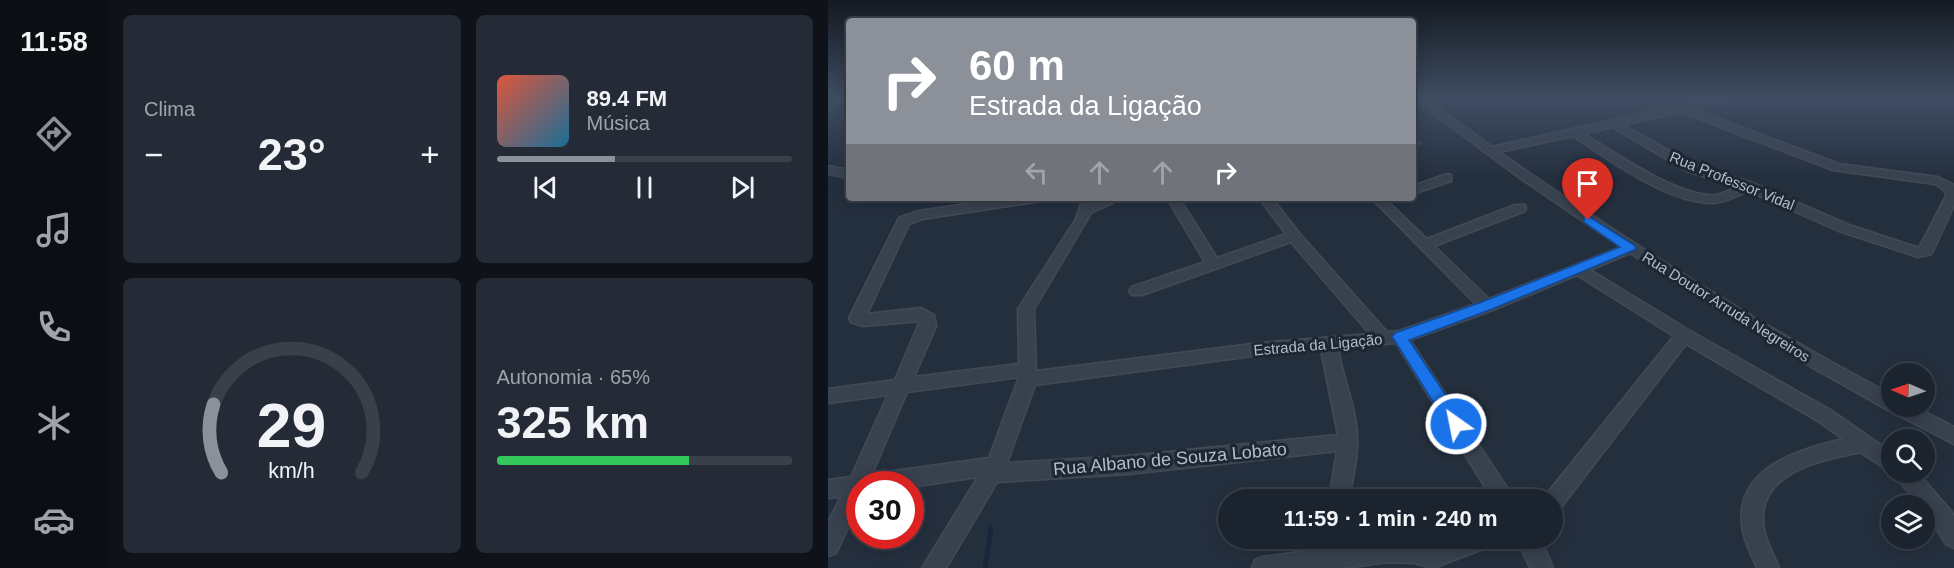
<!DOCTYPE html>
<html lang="pt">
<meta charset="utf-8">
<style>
body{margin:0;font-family:Arial,sans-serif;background:#242b36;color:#f1f3f6;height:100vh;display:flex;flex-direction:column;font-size:22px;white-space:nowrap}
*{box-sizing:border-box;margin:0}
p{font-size:20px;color:#a0a4aa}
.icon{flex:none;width:33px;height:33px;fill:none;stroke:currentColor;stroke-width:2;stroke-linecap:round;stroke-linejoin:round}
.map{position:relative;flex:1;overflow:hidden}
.side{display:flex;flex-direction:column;gap:15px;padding:15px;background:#0f1319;width:720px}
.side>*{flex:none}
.banner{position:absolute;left:18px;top:18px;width:570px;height:183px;border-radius:6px;box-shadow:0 3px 15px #0003,0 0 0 2px #39404a;background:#8c9099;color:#fff;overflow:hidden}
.needle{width:39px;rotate:272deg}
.buttons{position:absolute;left:1053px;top:363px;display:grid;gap:12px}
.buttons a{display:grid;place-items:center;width:54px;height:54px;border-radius:50%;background:#1b232e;box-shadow:0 3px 15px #0003,0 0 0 2px #39404a;font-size:30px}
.speed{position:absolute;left:18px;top:471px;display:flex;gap:12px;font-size:30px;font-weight:700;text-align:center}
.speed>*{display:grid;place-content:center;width:78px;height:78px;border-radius:50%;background:#1b232e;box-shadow:0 3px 15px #0003,0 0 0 2px #39404a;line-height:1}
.speed .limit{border:9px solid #d22;background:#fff;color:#111}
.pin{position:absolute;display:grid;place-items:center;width:51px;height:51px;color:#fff;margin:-62px -26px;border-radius:50% 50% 50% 0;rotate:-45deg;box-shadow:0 0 6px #0007}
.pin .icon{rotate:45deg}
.me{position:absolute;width:66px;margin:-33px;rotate:327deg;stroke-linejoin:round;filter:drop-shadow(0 0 4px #0008)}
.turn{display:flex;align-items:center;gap:21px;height:126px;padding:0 24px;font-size:27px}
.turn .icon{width:78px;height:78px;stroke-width:2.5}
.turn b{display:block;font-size:42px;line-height:51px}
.lanes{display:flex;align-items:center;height:57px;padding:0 24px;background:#0003;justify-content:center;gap:30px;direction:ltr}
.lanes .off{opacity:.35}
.big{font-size:45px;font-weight:600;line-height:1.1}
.side .card{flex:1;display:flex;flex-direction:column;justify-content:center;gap:9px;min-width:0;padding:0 21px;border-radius:9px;background:#242b36}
.side .dial{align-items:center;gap:0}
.dial svg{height:156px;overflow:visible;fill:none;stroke:#39404a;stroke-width:7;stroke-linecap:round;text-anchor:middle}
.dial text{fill:#f1f3f6;stroke:none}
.song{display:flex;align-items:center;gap:18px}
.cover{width:72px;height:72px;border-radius:9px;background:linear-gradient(135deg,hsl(10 70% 55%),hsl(200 70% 35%))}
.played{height:6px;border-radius:3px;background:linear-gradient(90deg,#8c9099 40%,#39404a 40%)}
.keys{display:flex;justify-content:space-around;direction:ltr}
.heat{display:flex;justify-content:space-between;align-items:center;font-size:33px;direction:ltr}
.charge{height:9px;border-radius:4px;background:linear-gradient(90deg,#34c759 65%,#39404a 0)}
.side .tiles{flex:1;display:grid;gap:15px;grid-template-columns:repeat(2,1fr)}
.trip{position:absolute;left:390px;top:489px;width:345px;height:60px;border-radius:30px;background:#1b232e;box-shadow:0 3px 15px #0003,0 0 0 2px #39404a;font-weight:600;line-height:60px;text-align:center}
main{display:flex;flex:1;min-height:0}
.menu{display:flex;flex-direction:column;width:108px;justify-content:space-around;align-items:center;background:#0b0e12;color:#a0a4aa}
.menu .icon{width:42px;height:42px}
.menu .current{color:#8c9099}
.menu b{font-size:27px;color:#f1f3f6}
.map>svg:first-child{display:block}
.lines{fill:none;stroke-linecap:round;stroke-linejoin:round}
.stream{stroke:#17263c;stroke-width:5}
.minor-casing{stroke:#414a57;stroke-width:3}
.minor{fill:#38414e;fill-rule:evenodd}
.route{fill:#1a73e8;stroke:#114b97;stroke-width:1.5}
.labels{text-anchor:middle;stroke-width:6;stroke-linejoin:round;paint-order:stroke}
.street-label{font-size:15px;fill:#b4bcc9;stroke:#1d2633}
.near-street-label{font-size:18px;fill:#b4bcc9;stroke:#1d2633}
</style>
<main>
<nav class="menu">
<b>11:58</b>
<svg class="icon current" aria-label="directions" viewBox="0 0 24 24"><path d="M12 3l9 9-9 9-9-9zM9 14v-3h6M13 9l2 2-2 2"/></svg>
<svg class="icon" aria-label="music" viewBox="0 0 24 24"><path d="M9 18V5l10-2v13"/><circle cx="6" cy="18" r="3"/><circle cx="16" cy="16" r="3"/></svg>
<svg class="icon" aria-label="phone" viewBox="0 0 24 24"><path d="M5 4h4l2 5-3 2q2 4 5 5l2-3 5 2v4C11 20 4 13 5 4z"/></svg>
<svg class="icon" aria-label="climate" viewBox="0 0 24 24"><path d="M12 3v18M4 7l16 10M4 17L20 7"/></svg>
<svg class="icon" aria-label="car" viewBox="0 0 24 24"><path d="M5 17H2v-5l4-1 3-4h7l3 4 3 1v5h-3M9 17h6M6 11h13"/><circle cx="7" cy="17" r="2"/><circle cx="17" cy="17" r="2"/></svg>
</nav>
<section class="side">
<div class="tiles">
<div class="card"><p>Clima</p>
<div class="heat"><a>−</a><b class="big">23°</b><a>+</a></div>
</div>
<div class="card">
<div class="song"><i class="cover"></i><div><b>89.4 FM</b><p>Música</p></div></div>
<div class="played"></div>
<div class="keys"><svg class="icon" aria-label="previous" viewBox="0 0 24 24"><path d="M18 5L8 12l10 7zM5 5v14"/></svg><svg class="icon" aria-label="pause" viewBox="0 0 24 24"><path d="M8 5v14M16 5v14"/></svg><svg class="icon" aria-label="next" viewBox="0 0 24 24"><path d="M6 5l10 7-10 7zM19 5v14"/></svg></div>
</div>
<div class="card dial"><svg viewBox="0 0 100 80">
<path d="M14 69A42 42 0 1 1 86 69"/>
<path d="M14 69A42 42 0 0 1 10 34" stroke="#8c9099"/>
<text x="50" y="56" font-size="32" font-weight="700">29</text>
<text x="50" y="72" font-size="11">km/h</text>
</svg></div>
<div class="card"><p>Autonomia · 65%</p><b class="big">325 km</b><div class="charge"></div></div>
</div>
</section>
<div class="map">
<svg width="1126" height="568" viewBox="0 0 1126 568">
<rect width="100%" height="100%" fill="#242f3e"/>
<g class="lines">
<path class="stream" d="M 157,568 L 163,529"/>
<g class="minor-casing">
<path id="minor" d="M 6,98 L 18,98 L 0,110 L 0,102 Z
M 585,98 L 597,98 L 664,147 L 852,105 L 888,98 L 908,98 L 865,109 L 1011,164 L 1110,177 L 1126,185 L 1126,205 L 1105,251 L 1103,254 L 1090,257 L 1011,231 L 920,191 C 910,196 898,202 886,203 C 840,204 782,160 745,136 L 671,152 C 797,240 928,323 1064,395 L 1064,406 L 1086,406 L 1126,427 L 1126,444 L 1058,409 L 987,369 L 802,253 L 762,270 L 862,331 L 1004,411 L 1064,453 L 1064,472 L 1089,472 L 1123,511 L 1126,516 L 1126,548 L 1118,544 L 1096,509 L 1096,506 L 1093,506 L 1064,473 L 1032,452 C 994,461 934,470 935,520 C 935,536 945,553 951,568 L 929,568 C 923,554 915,539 914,524 C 908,467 972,449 1015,439 L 990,421 L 858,344 L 731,510 L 724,512 L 724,500 L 715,500 L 717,496 L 846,336 L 749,275 L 665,310 L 582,340 L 687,500 L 665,500 L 568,343 L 510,348 C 514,375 525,399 528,425 C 532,450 525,476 521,500 L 501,500 L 509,451 L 300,474 L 169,482 L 118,568 L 94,568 L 150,477 L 82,487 L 82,484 L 32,484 L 32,502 L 8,553 L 0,556 L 0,522 L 13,497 L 0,498 L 0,480 L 23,477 L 60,395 L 0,403 L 0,389 L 67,380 L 92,321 L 35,326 L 23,322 L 21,318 L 71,218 L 91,211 L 181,198 L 213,198 L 207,202 L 94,219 L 81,224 L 39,314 L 93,308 L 106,315 L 108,326 L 86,377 L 191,364 L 190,309 L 248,219 L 255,198 L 267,198 L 266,203 L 278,198 L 295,198 L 263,213 L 206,309 L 208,371 L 432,343 L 542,334 L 463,242 L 314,295 L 304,295 L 301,291 L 304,287 L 377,262 L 339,198 L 351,198 L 389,258 L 458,234 L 431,198 L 444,198 L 471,233 L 559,332 L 571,331 L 648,304 L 543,198 L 556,198 L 599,239 L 687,205 L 697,205 L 698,208 L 697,211 L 606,246 L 661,299 L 793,247 L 692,178 ZM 853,112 L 1005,170 L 1107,184 L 1117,191 L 1118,196 L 1091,248 L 1021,225 L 924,183 L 867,165 L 795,125 ZM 784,127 L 859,171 L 909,187 C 902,190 895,194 887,195 C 852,198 787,153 756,134 ZM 493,350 L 510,435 L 300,456 L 179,463 L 207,385 L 432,355 ZM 191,377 L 161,458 L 44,474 L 79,392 Z
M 585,140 L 592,143 L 585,147 Z
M 0,166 L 21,170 L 21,178 L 0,174 Z
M 619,174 L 623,175 L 623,181 L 585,194 L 585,186 Z
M 496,538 L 518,538 L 518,546 L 560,540 L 586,541 L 602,547 L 626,538 L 669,538 L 666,545 L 605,568 L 586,563 L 560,562 L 516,568 L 424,568 L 427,560 L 435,557 L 495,549 Z
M 689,538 L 712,538 L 725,568 L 702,568 Z"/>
</g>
<use href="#minor" class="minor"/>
</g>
<linearGradient id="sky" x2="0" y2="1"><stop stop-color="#141a22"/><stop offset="0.55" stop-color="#3f4d63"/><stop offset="1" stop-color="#3f4d63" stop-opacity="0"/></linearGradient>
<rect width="1126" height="178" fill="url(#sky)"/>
<path class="route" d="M 760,216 L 806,245 L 808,248 L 806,250 L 664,309 L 581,340 L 637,424 L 634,429 L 628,431 L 622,429 L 567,341 L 564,337 L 567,333 L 654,302 L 792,247 L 756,222 L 756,217 Z"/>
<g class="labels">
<g class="street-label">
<text transform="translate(904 181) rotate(22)" y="5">Rua Professor Vidal</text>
<text transform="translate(898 307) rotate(32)" y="5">Rua Doutor Arruda Negreiros</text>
<text transform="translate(490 345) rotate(-5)" y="5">Estrada da Ligação</text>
</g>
<g class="near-street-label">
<text transform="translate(342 459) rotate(-5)" y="6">Rua Albano de Souza Lobato</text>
</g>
</g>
</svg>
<div class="buttons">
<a><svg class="needle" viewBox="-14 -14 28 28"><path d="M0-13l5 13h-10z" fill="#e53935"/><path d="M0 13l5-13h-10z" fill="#a0a4aa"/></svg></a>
<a><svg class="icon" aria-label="search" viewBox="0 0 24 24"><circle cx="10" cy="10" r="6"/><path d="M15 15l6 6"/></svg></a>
<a><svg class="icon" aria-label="layers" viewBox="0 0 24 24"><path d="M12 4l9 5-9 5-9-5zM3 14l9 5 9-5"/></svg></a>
</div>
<div class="speed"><div class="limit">30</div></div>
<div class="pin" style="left:760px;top:220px;background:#d93025"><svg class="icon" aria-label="arrive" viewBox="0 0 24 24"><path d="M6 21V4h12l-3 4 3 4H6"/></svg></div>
<svg class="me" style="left:628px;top:424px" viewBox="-20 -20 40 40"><circle r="17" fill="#1a73e8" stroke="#fff" stroke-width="3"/><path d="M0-11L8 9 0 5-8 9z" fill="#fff"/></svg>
<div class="trip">11:59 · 1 min · 240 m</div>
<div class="banner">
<div class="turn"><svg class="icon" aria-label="right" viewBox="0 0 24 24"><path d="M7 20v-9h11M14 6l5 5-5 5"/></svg><div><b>60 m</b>Estrada da Ligação</div></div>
<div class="lanes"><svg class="icon off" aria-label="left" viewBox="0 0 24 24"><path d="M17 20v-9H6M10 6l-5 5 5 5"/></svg><svg class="icon off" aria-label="ahead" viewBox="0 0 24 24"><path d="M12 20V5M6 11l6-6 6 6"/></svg><svg class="icon off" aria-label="ahead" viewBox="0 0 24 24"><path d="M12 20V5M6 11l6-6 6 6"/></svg><svg class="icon" aria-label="right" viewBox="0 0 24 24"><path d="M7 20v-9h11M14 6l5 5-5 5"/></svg></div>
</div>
</div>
</main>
